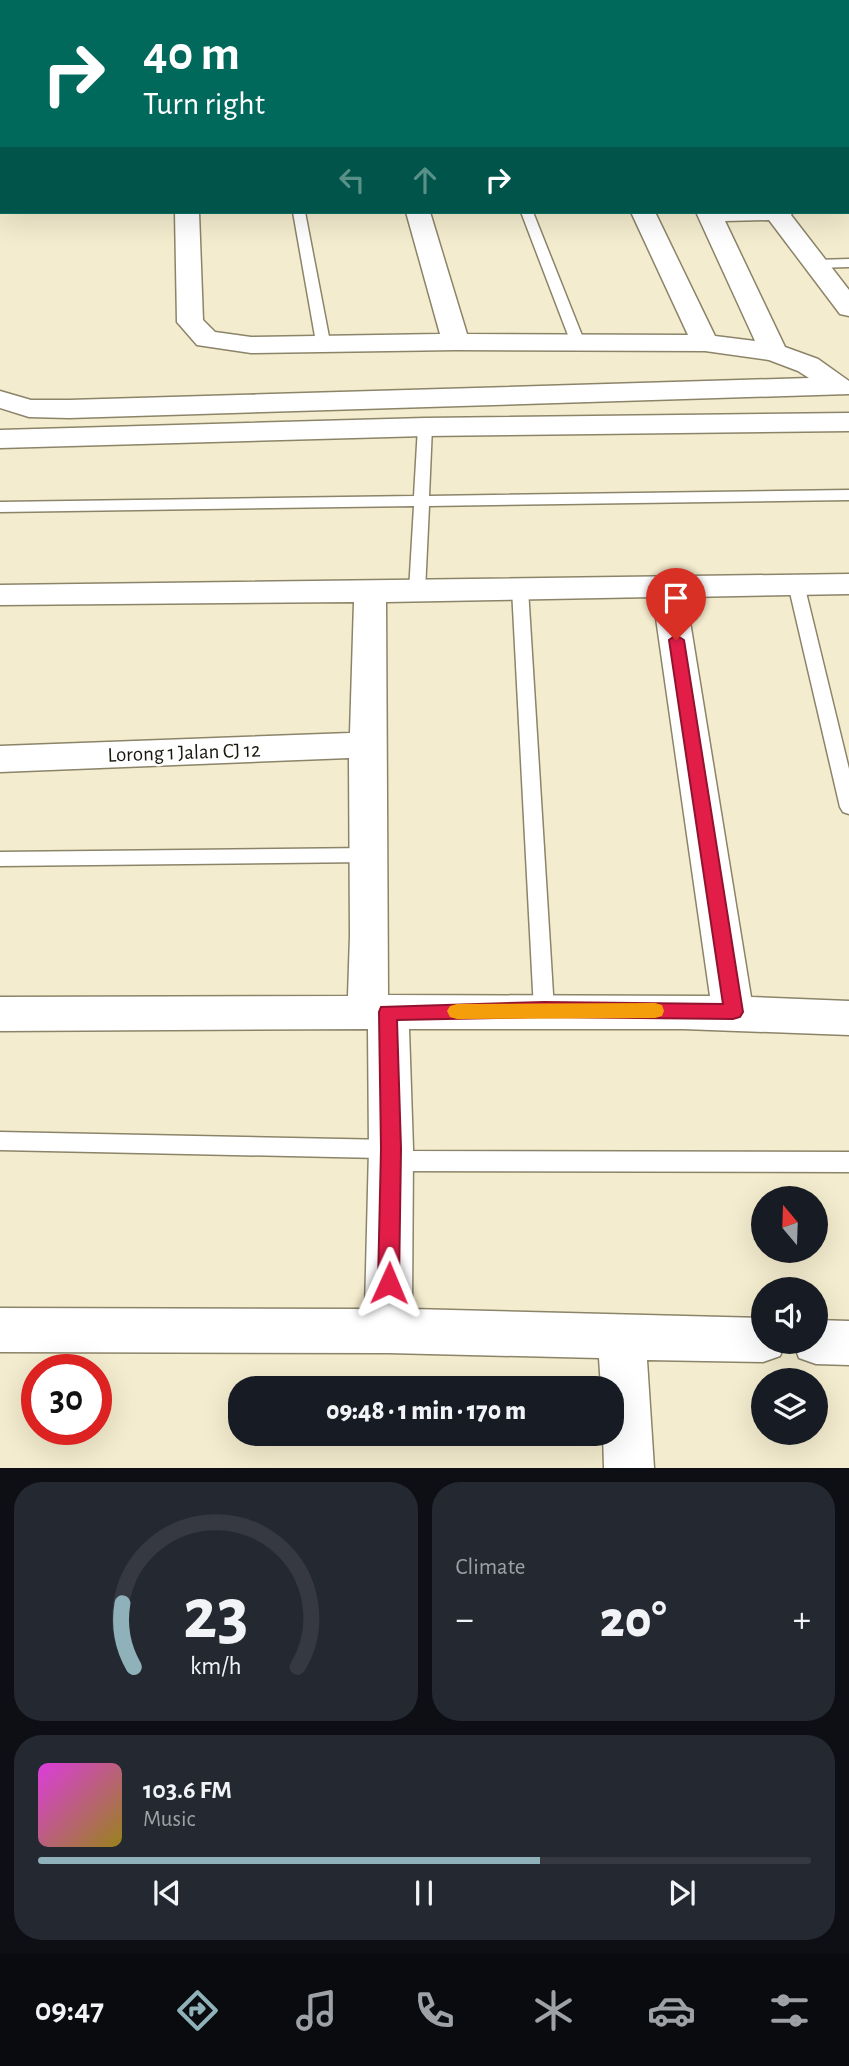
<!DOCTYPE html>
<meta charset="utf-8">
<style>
body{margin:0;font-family:"Alegreya Sans",sans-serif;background:#242831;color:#f1f3f6;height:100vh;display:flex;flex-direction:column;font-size:26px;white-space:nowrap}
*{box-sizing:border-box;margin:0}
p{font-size:23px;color:#9ea1a6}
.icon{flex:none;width:38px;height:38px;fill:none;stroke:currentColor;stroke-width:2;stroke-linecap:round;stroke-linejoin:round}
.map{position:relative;height:1468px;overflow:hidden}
.sheet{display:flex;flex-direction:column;gap:14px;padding:14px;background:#0d0f14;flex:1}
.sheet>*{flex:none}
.banner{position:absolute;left:0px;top:0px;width:850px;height:214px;box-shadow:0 7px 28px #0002;background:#00695c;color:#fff;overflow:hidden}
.needle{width:46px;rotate:341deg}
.controls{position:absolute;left:751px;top:1186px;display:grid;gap:14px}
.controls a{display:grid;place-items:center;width:77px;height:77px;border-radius:50%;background:#171b24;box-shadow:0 7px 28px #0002;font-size:35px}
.speed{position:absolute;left:21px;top:1354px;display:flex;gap:14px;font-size:35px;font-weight:700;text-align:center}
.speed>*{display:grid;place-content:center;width:91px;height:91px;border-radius:50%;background:#171b24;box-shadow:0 7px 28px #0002;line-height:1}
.speed .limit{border:10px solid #d22;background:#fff;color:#111}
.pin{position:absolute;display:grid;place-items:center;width:60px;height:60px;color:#fff;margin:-72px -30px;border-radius:50% 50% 50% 0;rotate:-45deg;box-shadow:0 0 7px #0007}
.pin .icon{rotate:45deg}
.me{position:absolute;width:77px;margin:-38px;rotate:1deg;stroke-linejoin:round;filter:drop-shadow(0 0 5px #0008)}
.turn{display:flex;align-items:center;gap:24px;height:147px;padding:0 28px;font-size:32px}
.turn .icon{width:91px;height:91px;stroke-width:2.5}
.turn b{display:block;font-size:49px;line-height:60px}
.lanes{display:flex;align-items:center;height:66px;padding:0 28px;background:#0003;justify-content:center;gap:35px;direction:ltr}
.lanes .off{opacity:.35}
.big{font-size:52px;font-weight:800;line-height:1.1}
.sheet .tile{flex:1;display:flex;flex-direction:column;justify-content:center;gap:10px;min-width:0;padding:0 24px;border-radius:28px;background:#242831}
.sheet .dial{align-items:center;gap:0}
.dial svg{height:182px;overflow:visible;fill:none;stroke:#363941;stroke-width:7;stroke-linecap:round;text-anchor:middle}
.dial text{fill:#f1f3f6;stroke:none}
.song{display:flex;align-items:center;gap:21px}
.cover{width:84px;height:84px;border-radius:10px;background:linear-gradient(135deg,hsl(300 70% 55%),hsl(50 70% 35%))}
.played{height:7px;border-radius:4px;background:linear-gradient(90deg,#8fb1b9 65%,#363941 65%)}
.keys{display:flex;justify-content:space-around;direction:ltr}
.heat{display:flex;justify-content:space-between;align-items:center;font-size:38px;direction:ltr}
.sheet .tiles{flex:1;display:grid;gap:14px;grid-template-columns:1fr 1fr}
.tile:last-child{grid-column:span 2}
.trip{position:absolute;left:228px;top:1376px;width:396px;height:70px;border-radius:28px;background:#171b24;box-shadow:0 7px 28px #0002;font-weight:800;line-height:70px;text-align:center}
.tab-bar{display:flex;height:112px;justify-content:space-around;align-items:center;background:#090b0e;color:#9ea1a6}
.tab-bar .icon{width:49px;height:49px}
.tab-bar .current{color:#8fb1b9}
.tab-bar b{font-size:32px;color:#f1f3f6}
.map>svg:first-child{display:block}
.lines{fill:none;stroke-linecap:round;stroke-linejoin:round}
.lane-casing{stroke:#8b8469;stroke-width:3}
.street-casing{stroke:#8b8469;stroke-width:3}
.lane{fill:#fff;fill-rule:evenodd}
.street{fill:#fff;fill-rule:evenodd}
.route{fill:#e11d48;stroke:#92132f;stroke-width:2}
.slow{fill:#f59e0b}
.labels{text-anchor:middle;stroke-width:5;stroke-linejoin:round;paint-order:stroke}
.street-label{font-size:21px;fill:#1a180d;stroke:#fff}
</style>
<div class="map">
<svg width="849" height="1468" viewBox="0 0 849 1468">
<rect width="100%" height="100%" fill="#f4ecce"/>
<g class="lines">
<g class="lane-casing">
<path id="lane" d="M 652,0 L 662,0 L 663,2 L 653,2 Z
M 293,212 L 305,212 L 330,342 L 323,346 L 316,342 Z
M 521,212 L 533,212 L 585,343 L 583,346 L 578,347 L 571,343 Z
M 849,259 L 849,267 L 816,268 L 810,264 L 816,260 Z
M 425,423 L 432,427 L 429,496 L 849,490 L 849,500 L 429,506 L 425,591 L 417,596 L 409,591 L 414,506 L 0,512 L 0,502 L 414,496 L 418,427 Z
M 796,579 L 804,584 L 849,769 L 849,814 L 843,812 L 840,807 L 788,584 Z
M 520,584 L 528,589 L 554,1010 L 551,1016 L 544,1018 L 537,1016 L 534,1010 L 512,589 Z
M 369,848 L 376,850 L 378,855 L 376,860 L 369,862 L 0,866 L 0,852 Z
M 0,1132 L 391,1140 L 399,1142 L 401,1151 L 849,1152 L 849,1172 L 390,1171 L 382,1168 L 380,1158 L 0,1150 Z"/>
</g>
<g class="street-casing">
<path id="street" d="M 97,0 L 118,0 L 96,2 Z
M 582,0 L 602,0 L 603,2 L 583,2 Z
M 0,170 L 2,170 L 0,187 Z
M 175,212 L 199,212 L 203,320 L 215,332 L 251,337 L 440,334 L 406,212 L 430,212 L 467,334 L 688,335 L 631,212 L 655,212 L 715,336 L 755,341 L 696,212 L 793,212 L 791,215 L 849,290 L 849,316 L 840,314 L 769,220 L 725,221 L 785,347 L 818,359 L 849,381 L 849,394 L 69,418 L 29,417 L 0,408 L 0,391 L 31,400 L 69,400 L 809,378 L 798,371 L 769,360 L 705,351 L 456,350 L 251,353 L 197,345 L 177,322 Z
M 849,413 L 849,431 L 425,436 L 0,448 L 0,430 L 425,418 Z
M 849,574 L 849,594 L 686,597 L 751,997 L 849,1001 L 849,1035 L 683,1029 L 409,1029 L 413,1149 L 412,1309 L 763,1318 L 763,1342 L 786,1342 L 780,1356 L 763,1362 L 647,1360 L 654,1468 L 604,1468 L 603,1433 L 611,1433 L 611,1388 L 601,1388 L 599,1358 L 388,1353 L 0,1352 L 0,1308 L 365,1309 L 369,1149 L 368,1029 L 0,1031 L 0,997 L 348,996 L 350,935 L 349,758 L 0,772 L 0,746 L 350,733 L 354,602 L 0,605 L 0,585 ZM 653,597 L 710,996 L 388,995 L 386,602 Z
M 816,1320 L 849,1321 L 849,1365 L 816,1364 L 799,1358 L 793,1342 L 816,1342 Z"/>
</g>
<use href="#lane" class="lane"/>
<use href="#street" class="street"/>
</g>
<path class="route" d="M 676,635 L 684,640 L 743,1012 L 740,1017 L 733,1019 L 544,1017 L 397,1020 L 401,1149 L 399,1283 L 396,1290 L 389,1292 L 381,1290 L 378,1283 L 381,1149 L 379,1012 L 381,1007 L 544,1002 L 723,1004 L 669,640 Z"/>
<path class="slow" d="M 655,1003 L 662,1005 L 664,1011 L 662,1016 L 655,1018 L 457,1019 L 450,1017 L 447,1011 L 450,1006 L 457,1004 Z"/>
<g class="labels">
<g class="street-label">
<text transform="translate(184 752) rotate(-2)" y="7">Lorong 1 Jalan CJ 12</text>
</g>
</g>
</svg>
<div class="controls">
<a><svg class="needle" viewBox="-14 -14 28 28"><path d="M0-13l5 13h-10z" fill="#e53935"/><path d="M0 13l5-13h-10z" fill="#9ea1a6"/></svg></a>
<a><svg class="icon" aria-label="sound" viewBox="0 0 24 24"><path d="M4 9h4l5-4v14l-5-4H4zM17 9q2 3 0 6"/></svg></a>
<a><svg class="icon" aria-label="layers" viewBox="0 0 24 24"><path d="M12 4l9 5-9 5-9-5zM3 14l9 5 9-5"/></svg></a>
</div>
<div class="speed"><div class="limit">30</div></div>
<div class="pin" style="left:676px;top:640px;background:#d93025"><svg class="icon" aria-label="arrive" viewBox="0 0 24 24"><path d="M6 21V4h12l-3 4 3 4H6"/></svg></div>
<svg class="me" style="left:389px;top:1283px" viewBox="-20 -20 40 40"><path d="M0-17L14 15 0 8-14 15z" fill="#e11d48" stroke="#fff" stroke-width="4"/></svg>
<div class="trip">09:48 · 1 min · 170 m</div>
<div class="banner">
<div class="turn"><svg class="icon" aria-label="right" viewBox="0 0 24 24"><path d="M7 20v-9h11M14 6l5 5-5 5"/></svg><div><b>40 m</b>Turn right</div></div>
<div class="lanes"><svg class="icon off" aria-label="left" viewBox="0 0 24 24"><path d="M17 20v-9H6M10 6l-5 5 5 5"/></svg><svg class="icon off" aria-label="ahead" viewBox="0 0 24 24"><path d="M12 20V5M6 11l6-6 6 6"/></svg><svg class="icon" aria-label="right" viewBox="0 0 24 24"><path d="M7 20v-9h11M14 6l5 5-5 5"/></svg></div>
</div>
</div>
<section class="sheet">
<div class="tiles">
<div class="tile dial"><svg viewBox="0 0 100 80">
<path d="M14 69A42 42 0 1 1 86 69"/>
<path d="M14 69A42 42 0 0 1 9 41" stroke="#8fb1b9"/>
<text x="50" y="56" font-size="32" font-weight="700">23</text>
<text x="50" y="72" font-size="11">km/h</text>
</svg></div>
<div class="tile"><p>Climate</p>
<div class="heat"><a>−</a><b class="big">20°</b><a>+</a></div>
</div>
<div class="tile">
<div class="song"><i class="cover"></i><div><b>103.6 FM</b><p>Music</p></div></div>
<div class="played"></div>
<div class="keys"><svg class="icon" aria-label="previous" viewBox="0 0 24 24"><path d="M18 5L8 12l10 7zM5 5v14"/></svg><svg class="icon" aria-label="pause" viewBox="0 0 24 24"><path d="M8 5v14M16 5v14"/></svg><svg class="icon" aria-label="next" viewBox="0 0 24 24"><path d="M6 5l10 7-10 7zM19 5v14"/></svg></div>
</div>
</div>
</section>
<nav class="tab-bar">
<b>09:47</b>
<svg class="icon current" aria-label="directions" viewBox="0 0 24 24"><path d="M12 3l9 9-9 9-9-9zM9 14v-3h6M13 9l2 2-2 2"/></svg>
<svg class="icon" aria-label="music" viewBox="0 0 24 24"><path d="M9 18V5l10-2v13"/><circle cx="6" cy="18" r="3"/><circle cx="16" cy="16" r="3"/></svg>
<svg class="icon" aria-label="phone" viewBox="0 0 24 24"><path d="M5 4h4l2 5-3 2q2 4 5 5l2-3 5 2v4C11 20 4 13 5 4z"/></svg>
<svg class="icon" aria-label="climate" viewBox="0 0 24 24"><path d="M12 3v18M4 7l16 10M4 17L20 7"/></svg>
<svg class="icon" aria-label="car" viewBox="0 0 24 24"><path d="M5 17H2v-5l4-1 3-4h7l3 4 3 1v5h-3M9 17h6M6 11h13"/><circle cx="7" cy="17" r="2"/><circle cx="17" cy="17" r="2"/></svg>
<svg class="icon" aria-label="filters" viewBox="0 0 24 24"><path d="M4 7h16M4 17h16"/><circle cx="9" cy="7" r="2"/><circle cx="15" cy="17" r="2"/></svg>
</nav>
